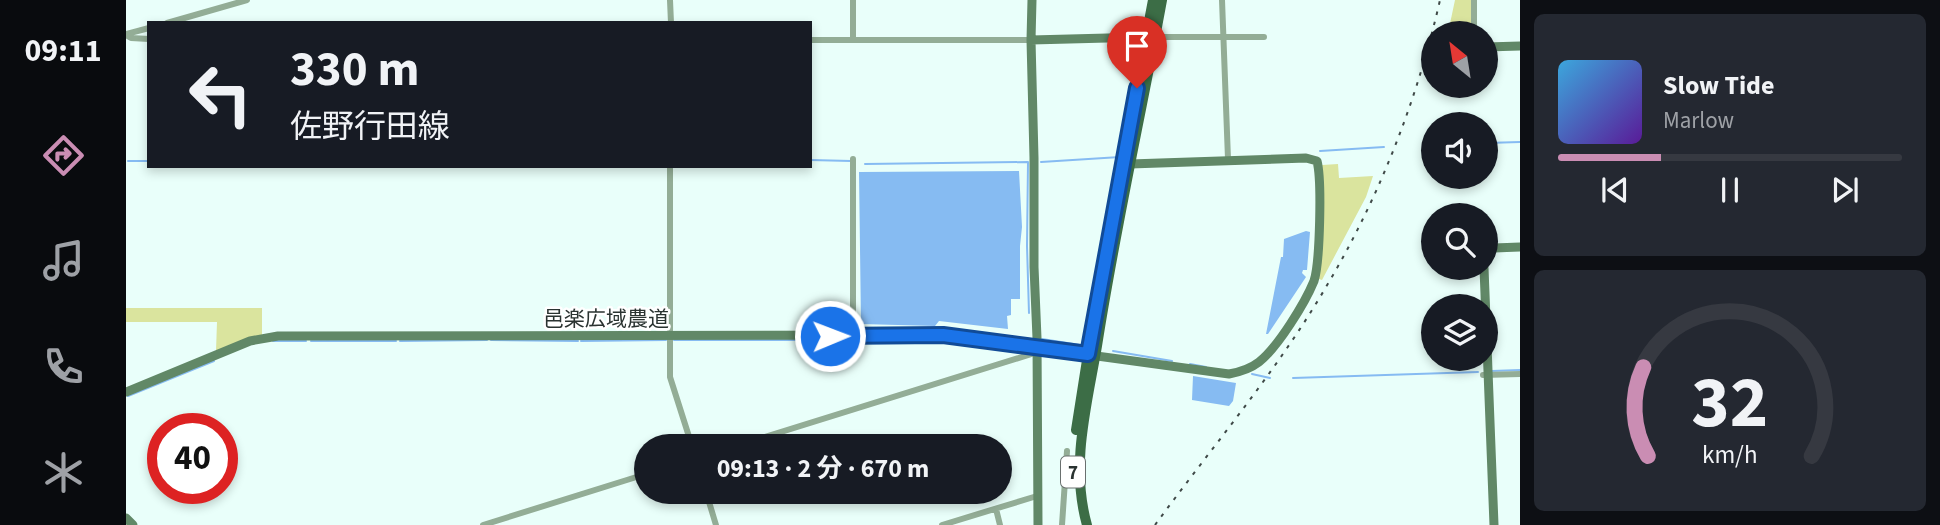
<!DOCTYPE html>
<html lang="ja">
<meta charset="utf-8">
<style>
body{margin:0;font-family:"Source Sans 3","Noto Sans JP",sans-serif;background:#242831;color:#f1f3f6;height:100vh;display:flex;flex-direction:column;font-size:26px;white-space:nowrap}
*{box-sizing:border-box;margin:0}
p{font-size:23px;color:#9ea1a6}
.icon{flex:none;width:38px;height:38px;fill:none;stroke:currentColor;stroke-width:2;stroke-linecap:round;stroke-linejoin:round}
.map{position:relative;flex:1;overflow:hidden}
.details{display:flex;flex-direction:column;gap:14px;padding:14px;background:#0d0f14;width:420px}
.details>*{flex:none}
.hud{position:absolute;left:21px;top:21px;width:665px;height:147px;border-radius:0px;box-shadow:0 4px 10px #0003;background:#171b24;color:#f1f3f6;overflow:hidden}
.needle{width:46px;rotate:330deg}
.controls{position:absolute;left:1295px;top:21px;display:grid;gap:14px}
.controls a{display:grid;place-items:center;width:77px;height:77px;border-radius:50%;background:#171b24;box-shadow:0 4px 10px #0003;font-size:35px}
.speed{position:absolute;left:21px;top:413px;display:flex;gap:14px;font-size:35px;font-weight:700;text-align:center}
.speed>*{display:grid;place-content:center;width:91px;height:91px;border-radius:50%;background:#171b24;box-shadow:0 4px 10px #0003;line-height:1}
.speed .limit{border:10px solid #d22;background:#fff;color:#111}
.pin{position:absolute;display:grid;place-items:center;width:60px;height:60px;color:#fff;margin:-72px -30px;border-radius:50% 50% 50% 0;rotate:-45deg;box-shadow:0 0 7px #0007}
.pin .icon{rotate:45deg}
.me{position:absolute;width:77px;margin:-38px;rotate:89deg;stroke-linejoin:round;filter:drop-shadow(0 0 5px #0008)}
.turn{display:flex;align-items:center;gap:24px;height:147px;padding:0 28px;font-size:32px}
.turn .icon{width:91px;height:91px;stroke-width:2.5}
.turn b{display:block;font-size:49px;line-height:60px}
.details .tile{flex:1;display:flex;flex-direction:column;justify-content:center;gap:10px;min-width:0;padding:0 24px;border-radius:10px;background:#242831}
.details .dial{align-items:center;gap:0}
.dial svg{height:182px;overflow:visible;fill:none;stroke:#363941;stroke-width:7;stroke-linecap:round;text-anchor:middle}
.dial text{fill:#f1f3f6;stroke:none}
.song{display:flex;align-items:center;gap:21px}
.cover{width:84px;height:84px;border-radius:10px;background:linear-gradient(135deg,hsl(200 70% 55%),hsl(270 70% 35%))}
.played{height:7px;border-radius:4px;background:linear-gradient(90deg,#ca8db3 30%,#363941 30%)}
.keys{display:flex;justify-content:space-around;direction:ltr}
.trip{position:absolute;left:508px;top:434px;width:378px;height:70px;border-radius:35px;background:#171b24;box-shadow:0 4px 10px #0003;font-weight:700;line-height:70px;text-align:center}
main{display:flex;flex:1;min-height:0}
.menu{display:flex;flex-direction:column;width:126px;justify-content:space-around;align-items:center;background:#090b0e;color:#9ea1a6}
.menu .icon{width:49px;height:49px}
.menu .on{color:#ca8db3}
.menu b{font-size:32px;color:#f1f3f6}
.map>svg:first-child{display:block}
.green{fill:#dae49e}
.water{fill:#86bbf2}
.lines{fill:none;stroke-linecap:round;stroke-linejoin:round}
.stream{stroke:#86bbf2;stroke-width:2}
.street{stroke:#93ad96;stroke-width:6}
.secondary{stroke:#618867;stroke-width:9}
.primary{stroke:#3c6d46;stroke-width:10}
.rail{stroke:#3f4947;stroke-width:2;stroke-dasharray:3.5 7;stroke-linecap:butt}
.route-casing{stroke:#114b97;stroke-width:18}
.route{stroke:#1a73e8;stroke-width:12}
.labels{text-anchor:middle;stroke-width:5;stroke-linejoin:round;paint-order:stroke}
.shield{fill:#fff;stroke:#6a706f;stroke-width:2}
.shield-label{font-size:19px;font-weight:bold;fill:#2a3331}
.street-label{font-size:21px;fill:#2a3331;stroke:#fff}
</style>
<main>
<nav class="menu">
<b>09:11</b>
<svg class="icon on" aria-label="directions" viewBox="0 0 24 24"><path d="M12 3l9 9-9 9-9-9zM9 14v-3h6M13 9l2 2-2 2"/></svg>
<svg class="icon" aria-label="music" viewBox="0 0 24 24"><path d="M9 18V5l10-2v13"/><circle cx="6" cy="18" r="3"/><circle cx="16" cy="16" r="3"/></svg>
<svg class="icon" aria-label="phone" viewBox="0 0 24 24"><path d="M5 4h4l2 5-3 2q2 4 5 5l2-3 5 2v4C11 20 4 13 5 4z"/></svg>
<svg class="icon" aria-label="climate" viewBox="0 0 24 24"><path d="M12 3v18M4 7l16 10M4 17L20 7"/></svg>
</nav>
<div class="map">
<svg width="1394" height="525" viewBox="0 0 1394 525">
<rect width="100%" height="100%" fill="#e9fffa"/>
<path class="green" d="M 1329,0 L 1346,0 L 1345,33 L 1322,33 Z
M 1212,164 L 1213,178 L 1247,176 L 1240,197 L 1196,280 L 1193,279 L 1198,195 L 1196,165 Z
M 0,308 L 136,308 L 136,335 L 90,351 L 91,322 L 0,322 Z"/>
<path class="water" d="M 893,171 L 896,227 L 894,246 L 894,299 L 885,299 L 885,315 L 881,316 L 882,329 L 813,321 L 809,326 L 735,324 L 733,172 Z
M 1180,231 L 1184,232 L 1181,270 L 1177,270 L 1176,273 L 1180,277 L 1142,334 L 1140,334 L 1155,257 L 1157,257 L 1158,239 Z
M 1067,376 L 1110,383 L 1107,401 L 1103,406 L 1066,400 Z"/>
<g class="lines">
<path class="stream" d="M 1360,143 L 1394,142
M 1302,146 L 1307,146
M 1194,151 L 1258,147
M 684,160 L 725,161
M 2,161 L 23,161
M 915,162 L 994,157
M 739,164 L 902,162 L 901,246 L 903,313
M 821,331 L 882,339 L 904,339
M 780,339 L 819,340
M 916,339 L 954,345
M 365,340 L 452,341
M 548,340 L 711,340
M 147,341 L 180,341
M 185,341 L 270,341
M 274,341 L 361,340
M 455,341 L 540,340
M 987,351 L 1046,361
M 1064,364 L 1080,367
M 1366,371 L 1394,370
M 1126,374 L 1144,378
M 1167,378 L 1352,372
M 2,396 L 88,361"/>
<path class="street" d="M 544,0 L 545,23
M 1096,0 L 1102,159
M 1348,0 L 1348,33
M 41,23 L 121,0
M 0,34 L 23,28
M 0,35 L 5,38 L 23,39
M 1025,37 L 1138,37
M 684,40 L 905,40
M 727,40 L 727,0
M 727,159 L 727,336
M 544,166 L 544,377 L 566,446
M 1357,375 L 1394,374
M 610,446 L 912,352
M 580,492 L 590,525
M 870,509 L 874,525
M 357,525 L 520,474
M 816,525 L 911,496
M 936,525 L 941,451"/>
<path class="secondary" d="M 906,0 L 905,40 L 908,158 L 908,267 L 911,338 L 912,525
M 905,40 L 1020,37
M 1360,47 L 1394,46
M 1360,253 L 1368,248 L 1394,247
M 1358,268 L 1368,525
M 0,392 L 124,341 L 152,336 L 817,335 L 1103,374 C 1114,372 1124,369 1133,362 C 1152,347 1179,303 1188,281 C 1194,263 1196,180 1191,161 L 1180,158 L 1004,164
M 0,518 L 7,525"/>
<path class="primary" d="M 950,430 L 973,284 L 1027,0
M 961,525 C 944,465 961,405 971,346 C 989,230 1015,115 1036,0"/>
<path class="rail" d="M 1029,525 C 1086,447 1151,371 1200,287 C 1253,198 1291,101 1314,0"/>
</g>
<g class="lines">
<g class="route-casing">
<path id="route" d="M 704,336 L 817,335 L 962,354 L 1011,88"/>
</g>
<use href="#route" class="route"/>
</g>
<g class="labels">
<rect class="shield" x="935" y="456.5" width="24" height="31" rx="5"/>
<g class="shield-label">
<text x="947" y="479">7</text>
</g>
<g class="street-label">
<text x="480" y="326">邑楽広域農道</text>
</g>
</g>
</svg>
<div class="controls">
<a><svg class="needle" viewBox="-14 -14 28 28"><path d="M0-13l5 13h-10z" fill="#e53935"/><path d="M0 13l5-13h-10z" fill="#9ea1a6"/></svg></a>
<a><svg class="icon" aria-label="sound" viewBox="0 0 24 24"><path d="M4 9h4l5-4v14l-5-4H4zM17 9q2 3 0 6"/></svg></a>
<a><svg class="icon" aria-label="search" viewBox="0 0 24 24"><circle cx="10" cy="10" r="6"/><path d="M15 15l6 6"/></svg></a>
<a><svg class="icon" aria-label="layers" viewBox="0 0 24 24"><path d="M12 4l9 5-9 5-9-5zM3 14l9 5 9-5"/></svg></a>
</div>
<div class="speed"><div class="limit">40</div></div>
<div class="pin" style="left:1011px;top:88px;background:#d93025"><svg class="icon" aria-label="arrive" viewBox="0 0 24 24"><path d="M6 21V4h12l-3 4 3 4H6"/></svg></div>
<svg class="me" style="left:704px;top:336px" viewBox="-20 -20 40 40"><circle r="17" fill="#1a73e8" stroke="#fff" stroke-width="3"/><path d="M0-11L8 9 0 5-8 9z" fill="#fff"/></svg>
<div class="trip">09:13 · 2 分 · 670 m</div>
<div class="hud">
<div class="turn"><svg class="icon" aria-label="left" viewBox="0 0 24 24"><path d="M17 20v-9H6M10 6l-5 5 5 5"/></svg><div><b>330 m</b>佐野行田線</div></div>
</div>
</div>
<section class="details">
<div class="tile">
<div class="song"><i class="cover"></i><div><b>Slow Tide</b><p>Marlow</p></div></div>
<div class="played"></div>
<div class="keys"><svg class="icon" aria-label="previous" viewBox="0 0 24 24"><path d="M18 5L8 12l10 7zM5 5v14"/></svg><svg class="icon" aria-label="pause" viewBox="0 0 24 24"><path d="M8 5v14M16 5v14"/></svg><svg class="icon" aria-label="next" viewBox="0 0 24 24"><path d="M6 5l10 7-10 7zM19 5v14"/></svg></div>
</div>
<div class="tile dial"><svg viewBox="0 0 100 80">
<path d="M14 69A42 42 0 1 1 86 69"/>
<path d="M14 69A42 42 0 0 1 12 30" stroke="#ca8db3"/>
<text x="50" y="56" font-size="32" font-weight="700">32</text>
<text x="50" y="72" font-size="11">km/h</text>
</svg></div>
</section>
</main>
